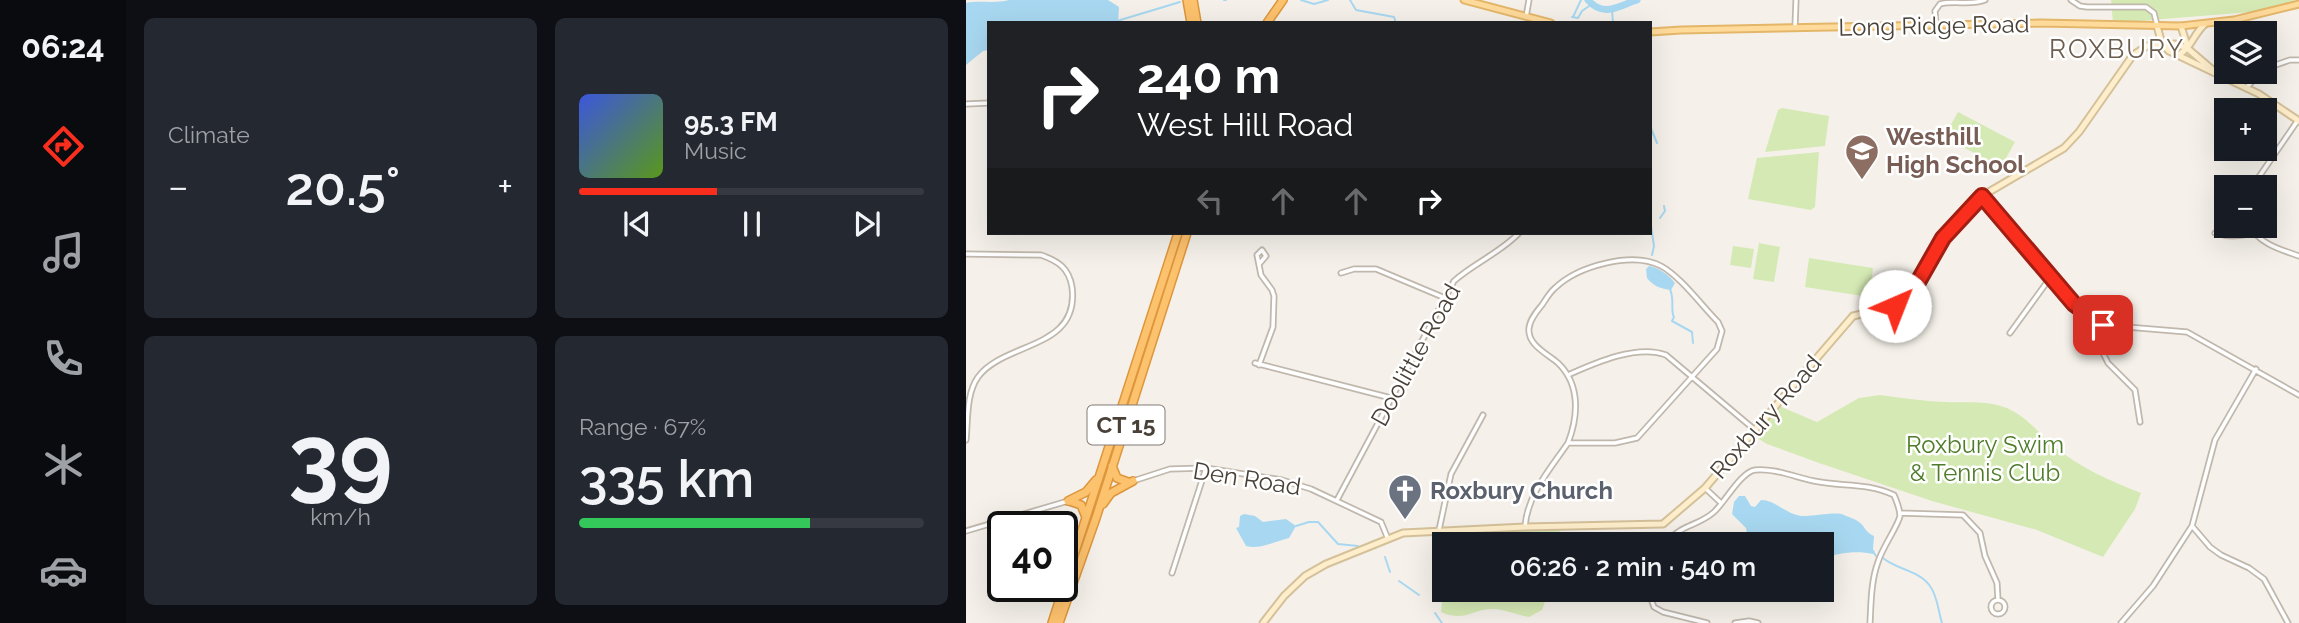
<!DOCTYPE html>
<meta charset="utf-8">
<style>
body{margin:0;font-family:Raleway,sans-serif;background:#242831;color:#f1f3f6;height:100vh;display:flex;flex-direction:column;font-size:26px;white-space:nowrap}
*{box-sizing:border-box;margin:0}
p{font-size:23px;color:#9ea1a6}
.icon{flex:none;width:38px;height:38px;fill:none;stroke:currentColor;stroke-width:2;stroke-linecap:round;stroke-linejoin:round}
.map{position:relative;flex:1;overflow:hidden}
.panel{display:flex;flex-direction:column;gap:18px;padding:18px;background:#0d0f14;width:840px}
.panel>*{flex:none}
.guide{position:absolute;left:21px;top:21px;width:665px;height:214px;border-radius:0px;box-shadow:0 7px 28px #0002;background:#202124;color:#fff;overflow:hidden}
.buttons{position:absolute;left:1248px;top:21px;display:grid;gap:14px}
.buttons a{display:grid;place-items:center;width:63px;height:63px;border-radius:0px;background:#171b24;box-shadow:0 7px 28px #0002;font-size:35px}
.speed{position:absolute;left:21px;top:511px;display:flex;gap:14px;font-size:35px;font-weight:700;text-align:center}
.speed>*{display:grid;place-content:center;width:91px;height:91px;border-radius:50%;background:#171b24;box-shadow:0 7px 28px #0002;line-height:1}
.speed .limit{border:4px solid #111;border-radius:10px;background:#fff;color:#111}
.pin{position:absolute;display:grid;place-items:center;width:60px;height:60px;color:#fff;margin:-30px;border-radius:14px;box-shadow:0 4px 10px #0006}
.me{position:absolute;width:77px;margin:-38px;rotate:44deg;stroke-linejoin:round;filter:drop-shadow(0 0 5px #0008)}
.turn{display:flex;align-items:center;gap:24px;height:147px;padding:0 35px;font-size:32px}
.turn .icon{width:91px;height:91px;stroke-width:2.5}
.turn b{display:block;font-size:49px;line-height:60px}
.lanes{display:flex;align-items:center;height:66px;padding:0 35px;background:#0003;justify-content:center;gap:35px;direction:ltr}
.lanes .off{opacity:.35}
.big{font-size:52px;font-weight:600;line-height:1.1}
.panel .widget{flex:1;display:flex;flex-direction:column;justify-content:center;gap:10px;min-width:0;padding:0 24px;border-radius:10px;background:#242831}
.panel .dial{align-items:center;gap:0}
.dial b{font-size:91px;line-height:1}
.song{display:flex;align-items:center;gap:21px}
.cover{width:84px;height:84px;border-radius:10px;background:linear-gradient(135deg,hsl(230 70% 55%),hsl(90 70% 35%))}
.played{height:7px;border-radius:4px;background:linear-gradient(90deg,#f92e1d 40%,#363941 40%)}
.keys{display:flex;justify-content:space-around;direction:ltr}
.heat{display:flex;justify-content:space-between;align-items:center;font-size:38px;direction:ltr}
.charge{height:10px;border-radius:5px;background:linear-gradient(90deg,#34c759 67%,#363941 0)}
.panel .tiles{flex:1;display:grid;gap:18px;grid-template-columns:repeat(2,1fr)}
.trip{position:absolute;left:466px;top:532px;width:402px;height:70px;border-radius:0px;background:#171b24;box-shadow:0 7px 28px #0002;font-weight:600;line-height:70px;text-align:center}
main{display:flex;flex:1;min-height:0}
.tab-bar{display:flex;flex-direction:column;width:126px;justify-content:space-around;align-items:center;background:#090b0e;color:#9ea1a6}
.tab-bar .icon{width:49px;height:49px}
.tab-bar .active{color:#f92e1d}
.tab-bar b{font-size:32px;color:#f1f3f6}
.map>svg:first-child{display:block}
.green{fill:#d5e9b4}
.water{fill:#a8d8f1}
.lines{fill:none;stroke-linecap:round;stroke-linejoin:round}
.stream{stroke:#a8d8f1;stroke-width:2}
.river{stroke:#a8d8f1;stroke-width:7}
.street-casing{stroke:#c1b8ad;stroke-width:7}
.secondary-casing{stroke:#d4c19a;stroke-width:9}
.primary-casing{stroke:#e4b669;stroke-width:9}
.highway-casing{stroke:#dd963c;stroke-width:10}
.street{stroke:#fff;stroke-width:3.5}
.secondary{stroke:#feeecb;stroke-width:5}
.primary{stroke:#feda9b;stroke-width:5}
.highway{stroke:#fdc26d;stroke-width:7}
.route-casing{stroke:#a21e13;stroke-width:18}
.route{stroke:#f92e1d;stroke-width:12}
.labels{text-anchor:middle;stroke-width:5;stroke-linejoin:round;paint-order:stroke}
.shield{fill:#fff;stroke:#807a74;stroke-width:2}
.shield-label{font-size:23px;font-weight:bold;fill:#494138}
.street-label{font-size:24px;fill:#494138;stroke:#fff}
.education-label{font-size:24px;font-weight:bold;fill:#785e54;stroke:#fff;text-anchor:start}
.park-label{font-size:24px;fill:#4f7c2a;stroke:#fff}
.worship-label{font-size:24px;font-weight:bold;fill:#5b616d;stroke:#fff;text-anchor:start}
.neighbourhood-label{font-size:26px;letter-spacing:2px;fill:#6c5e4f;stroke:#fff}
</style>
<main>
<nav class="tab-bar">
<b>06:24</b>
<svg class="icon active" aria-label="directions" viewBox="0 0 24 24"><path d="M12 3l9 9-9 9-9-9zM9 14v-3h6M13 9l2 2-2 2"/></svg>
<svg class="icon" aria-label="music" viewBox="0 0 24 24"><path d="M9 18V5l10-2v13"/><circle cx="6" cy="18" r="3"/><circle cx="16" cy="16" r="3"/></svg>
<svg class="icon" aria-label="phone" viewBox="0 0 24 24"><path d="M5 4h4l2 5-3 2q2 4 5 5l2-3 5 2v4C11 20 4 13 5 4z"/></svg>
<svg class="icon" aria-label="climate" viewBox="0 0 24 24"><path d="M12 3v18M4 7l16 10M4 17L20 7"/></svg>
<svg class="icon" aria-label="car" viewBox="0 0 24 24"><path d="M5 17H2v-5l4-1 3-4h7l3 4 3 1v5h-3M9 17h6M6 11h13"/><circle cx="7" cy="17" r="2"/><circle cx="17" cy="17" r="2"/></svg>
</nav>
<section class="panel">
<div class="tiles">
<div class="widget"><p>Climate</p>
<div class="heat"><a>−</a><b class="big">20.5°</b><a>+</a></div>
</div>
<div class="widget">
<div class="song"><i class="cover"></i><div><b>95.3 FM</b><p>Music</p></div></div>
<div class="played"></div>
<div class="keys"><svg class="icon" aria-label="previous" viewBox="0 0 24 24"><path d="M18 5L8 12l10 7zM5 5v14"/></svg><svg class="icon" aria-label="pause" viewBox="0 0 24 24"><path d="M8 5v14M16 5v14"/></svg><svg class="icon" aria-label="next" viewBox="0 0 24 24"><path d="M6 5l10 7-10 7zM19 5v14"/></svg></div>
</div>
<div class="widget dial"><b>39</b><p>km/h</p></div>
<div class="widget"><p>Range · 67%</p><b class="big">335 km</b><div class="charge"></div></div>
</div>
</section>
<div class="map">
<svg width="1333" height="623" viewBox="0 0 1333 623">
<rect width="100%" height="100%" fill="#f5f1ea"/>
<path class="green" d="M 1145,0 L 1330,0 L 1285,12 L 1147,23 Z
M 816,108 L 863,116 L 859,146 L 799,152 L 812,110 Z
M 992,112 L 1049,142 L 1035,167 L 978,137 Z
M 853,152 L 849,207 L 845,210 L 782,199 L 791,158 Z
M 793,243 L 814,247 L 808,282 L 787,279 Z
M 767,246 L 788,249 L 785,268 L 764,265 Z
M 843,258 L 907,268 L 903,297 L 839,287 Z
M 914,395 C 936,398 957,401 979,402 C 999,403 1019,400 1038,407 C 1060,415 1072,433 1089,447 C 1114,468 1145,481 1175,493 L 1169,509 L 1137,557 L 1071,530 L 966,501 L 853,463 L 801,444 L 788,436 L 813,406 L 851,422 L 893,398 Z
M 594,530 L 592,544 L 486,544 L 489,533 Z
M 478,579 L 478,590 L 583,590 L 576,610 L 563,617 C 552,615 540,610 529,609 C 506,608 501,623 475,612 Z"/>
<path class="water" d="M 43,0 L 142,0 L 153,7 L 152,23 L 23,23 L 23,50 L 17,51 L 0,65 L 0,3 C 14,0 28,4 43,0 Z
M 683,266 C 692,267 703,275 709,283 L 705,290 C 695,289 687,286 681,278 L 680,269 Z
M 773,496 L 779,496 L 785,506 L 789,507 L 795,500 C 809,500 820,514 835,516 C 846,517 870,511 878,515 C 882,517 890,519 893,522 C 900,527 897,530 908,536 L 907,549 L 909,552 L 907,554 C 890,550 872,553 856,559 L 856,544 L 785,544 L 782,540 L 780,528 L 766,514 L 768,502 Z
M 278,514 L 289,516 L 297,522 L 320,519 L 330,526 L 323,538 C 310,541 293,550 280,546 L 270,528 L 273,527 L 274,516 Z"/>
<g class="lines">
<path class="stream" d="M 258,0 L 260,0
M 335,0 L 348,4 L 362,0
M 384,0 L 390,10 L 428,17 L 430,23
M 646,10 L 647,23
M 606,17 L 612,18 L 616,11 L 626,4
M 607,17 L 615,0
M 151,21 L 214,2
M 684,126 L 691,143
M 694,218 L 699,211 L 698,206
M 685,226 L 688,246 L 686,255
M 704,289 C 709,301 704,310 708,317 L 706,321 L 726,332 L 727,343
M 330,526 L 343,522 L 352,522 L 372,544 L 392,546
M 908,553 L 910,556
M 419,557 L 424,572
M 917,558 C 931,570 953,570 964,586 C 972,597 972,611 976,623
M 433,581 L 453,595
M 469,613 L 476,623"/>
<path class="river" d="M 622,0 C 638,18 652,6 671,0"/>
<g class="street-casing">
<path id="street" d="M 1105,0 L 1114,6 L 1121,7 L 1180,7 L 1188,13 L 1191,25
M 560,17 L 563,0
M 970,25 L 969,11 L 974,4 C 989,0 1005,6 1019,0
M 829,27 L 830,0
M 1298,69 L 1324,60 L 1333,60
M 1280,88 L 1295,72
M 0,104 L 23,103
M 1286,187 L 1332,120
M 1017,196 L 1108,305 L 1137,325 L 1221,332 L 1333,395
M 1284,226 C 1293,244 1316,250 1333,256
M 1249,233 C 1261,237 1276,237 1287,232
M 0,254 L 75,255 C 92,261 103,268 106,287 C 114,350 39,341 12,377 C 0,394 2,420 0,440
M 375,273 L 388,269 L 410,269 L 479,298
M 1137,325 L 1135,341 L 1136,351 L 1142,363 L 1169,390 L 1174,422
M 1044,333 L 1084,278
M 289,363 L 425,398
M 293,365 L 307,327 L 308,296 L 306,290 L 295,275 L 291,255 L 296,250 L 300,256 L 294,263
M 602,375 C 629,363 671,344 700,355 L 789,430
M 167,481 L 204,469 L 240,468 L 316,480 L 345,489 L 415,522 L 422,539
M 739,488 L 755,503
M 371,500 L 488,281 C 508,263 534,253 553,233
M 934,513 L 997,515 L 1014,533 L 1019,556 L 1031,583 L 1032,600
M 1226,526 L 1244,547 L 1255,555 L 1283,568 L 1298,579 L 1322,623
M 559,527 C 561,495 584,469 602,443 L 649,443 L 671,438 L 751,349 L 756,331 L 752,322 C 736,306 714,276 695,266 C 666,251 612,266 589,288 C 584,292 580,299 576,305 C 571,311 564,319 563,328 C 561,345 582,354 592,363 C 615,385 612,417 602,443
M 473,530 L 485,474 L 517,415
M 0,531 L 102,501
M 699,544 C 716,523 731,527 748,512 C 759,502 775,472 789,470 C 808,468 829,477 848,481 C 876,487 900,482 928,495 C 931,502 934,509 934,516 C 932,526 916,548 912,562 C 905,581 905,603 904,623
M 206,573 L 240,468
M 687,590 L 685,599 L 688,607 L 697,612 L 741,623
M1025 607a7 7 0 1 1 14 0a7 7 0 1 1-14 0Z
M 769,623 L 783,621 L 792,623
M 1155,623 L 1187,586 L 1226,526 L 1249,440 L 1290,369"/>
</g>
<g class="secondary-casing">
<path id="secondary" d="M 1191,26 L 1196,44 L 1203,51 L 1293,94 L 1333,121
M 1215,26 L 1221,45
M 1212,55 C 1225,49 1228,33 1239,24
M 297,623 L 318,596 L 339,576 L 360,564 L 437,533 L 559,527 L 697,524 L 739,488 L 887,316 L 929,306 L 939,300 L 949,288 L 977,238 L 1016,196 L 1098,148 L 1113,132 L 1167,55 L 1181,46 L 1209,44 L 1221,48 L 1249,72"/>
</g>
<g class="primary-casing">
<path id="primary" d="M 498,0 L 585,23
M 684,32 L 715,30 L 1075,23 L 1215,26 L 1268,20 L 1333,4"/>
</g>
<g class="highway-casing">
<path id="highway" d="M 221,0 L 225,23
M 227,0 L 231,23
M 301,23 L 317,0
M 146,466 L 151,478 L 162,482
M 102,501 L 120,492 L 130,480
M 103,501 L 115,505 L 120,517
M 137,504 L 145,493 L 167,481
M 86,623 L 212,233
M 93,623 L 130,518 L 221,233"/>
</g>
<use href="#street" class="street"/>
<use href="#secondary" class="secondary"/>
<use href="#primary" class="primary"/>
<use href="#highway" class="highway"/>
</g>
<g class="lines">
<g class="route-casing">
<path id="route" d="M 929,306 L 944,296 L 977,238 L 1016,196 L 1108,304 L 1137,325"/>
</g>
<use href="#route" class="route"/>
</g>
<defs>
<g id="school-pin" transform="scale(1.75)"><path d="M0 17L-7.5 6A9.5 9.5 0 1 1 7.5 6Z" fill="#8d6e63" stroke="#fff"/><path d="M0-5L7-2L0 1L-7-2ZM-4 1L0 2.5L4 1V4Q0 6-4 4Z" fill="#fff"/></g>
<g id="church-pin" transform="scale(1.75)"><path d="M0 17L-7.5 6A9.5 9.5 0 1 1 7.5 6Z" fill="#6b7280" stroke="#fff"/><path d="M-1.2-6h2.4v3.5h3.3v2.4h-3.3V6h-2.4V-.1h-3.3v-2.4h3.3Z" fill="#fff"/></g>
</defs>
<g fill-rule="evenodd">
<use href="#school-pin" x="896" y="151"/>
<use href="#church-pin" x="439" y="491"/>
</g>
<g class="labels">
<rect class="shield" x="121.5" y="405.5" width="77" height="39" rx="5"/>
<g class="shield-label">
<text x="160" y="433">CT 15</text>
</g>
<g class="street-label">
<text transform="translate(968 26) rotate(-1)" y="8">Long Ridge Road</text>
<text transform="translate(450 355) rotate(-61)" y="8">Doolittle Road</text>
<text transform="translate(800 417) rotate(-49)" y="8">Roxbury Road</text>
<text transform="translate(281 479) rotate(9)" y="8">Den Road</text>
</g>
<g class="education-label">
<text x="920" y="145">Westhill<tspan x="920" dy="28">High School</tspan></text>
</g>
<g class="park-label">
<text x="1019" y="453">Roxbury Swim<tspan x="1019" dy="28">&amp; Tennis Club</tspan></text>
</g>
<g class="worship-label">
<text x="464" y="499">Roxbury Church</text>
</g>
<g class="neighbourhood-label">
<text x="1151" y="58">ROXBURY</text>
</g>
</g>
</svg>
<div class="buttons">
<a><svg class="icon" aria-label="layers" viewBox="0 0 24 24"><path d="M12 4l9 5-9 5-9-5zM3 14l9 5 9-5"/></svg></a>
<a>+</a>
<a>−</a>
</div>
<div class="speed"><div class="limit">40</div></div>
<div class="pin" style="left:1137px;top:325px;background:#d93025"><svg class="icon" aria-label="arrive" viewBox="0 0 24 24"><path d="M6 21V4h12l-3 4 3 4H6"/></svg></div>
<svg class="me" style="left:929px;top:306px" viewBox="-20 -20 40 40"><circle r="19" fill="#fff"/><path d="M0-13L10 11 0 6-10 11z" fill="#f92e1d"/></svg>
<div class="trip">06:26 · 2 min · 540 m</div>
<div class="guide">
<div class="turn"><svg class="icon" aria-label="right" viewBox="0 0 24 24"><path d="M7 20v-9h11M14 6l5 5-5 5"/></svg><div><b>240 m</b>West Hill Road</div></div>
<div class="lanes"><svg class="icon off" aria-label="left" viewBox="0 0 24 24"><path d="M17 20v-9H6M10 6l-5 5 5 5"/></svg><svg class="icon off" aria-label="ahead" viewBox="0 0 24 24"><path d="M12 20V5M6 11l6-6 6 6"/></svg><svg class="icon off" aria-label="ahead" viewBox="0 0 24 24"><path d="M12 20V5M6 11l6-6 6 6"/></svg><svg class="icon" aria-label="right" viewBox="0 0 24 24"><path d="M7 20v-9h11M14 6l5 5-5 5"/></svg></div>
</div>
</div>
</main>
